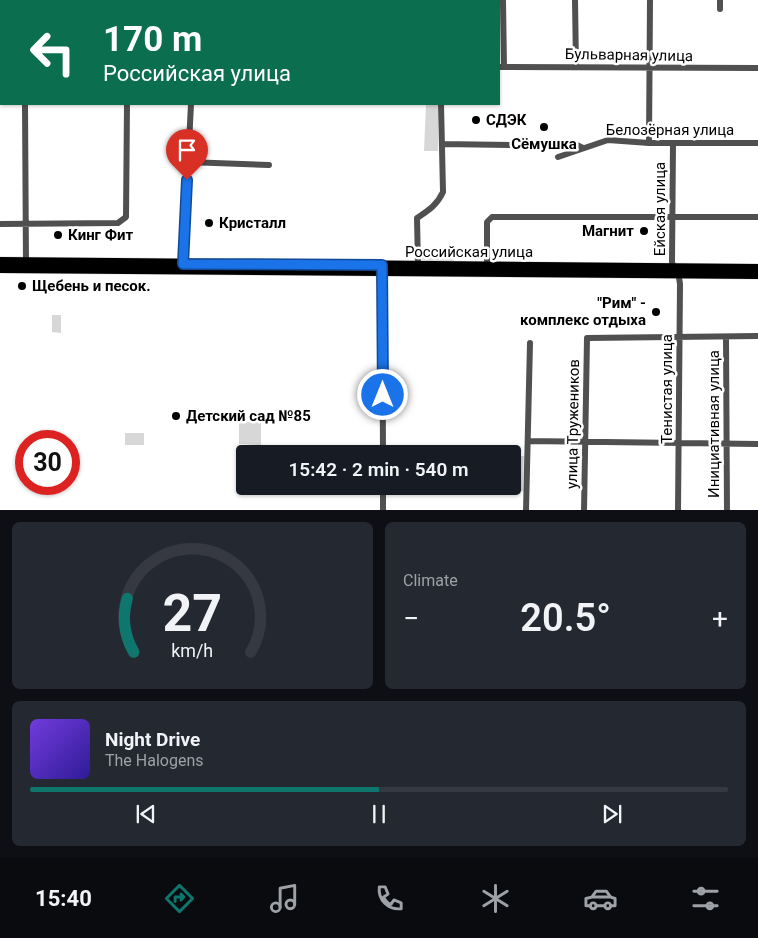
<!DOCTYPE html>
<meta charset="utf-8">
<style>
body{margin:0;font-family:Roboto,sans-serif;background:#242831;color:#f1f3f6;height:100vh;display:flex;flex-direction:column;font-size:19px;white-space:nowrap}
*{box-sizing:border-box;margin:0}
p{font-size:16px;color:#9ea1a6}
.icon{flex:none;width:28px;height:28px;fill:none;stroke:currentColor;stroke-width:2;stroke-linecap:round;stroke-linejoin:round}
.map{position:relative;height:510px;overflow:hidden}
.side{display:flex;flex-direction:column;gap:12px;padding:12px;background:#0d0f14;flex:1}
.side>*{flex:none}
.top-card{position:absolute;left:0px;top:0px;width:500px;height:105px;box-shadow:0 1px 4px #0004;background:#0b6e4f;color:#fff;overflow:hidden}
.speed{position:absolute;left:15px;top:430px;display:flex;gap:10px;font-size:25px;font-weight:700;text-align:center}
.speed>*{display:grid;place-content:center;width:65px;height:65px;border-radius:50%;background:#171b24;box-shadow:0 1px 4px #0004;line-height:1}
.speed .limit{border:8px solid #d22;background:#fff;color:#111}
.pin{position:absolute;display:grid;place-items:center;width:42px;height:42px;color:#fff;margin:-51px -21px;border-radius:50% 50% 50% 0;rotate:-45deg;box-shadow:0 0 5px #0007}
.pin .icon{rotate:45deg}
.me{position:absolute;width:55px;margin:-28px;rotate:0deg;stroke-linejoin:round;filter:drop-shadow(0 0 4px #0008)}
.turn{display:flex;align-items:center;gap:18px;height:105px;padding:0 20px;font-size:22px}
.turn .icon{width:65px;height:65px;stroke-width:2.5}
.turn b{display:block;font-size:35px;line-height:42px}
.big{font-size:38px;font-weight:600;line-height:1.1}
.side .widget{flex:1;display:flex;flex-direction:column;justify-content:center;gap:8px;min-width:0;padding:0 18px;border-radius:8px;background:#242831}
.side .dial{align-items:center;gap:0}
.dial svg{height:130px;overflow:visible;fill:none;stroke:#363941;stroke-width:7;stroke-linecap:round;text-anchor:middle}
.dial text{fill:#f1f3f6;stroke:none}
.song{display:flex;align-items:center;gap:15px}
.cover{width:60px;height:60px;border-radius:8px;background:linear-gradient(135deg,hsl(260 70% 55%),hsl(250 70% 35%))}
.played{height:5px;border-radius:2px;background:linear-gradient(90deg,#0f766e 50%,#363941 50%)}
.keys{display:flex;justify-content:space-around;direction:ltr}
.heat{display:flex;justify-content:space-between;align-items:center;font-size:28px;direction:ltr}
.side .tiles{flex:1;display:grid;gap:12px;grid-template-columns:1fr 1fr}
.widget:last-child{grid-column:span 2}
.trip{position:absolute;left:236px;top:445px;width:285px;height:50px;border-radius:5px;background:#171b24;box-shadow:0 1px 4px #0004;font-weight:600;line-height:50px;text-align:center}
.dock{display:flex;height:80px;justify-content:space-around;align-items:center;background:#090b0e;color:#9ea1a6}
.dock .icon{width:35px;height:35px}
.dock .selected{color:#0f766e}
.dock b{font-size:22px;color:#f1f3f6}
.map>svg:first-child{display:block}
.green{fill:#d7d7d7}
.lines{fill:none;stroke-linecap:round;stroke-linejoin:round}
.major-casing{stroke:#dbdbdb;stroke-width:9}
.minor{stroke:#505050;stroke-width:6}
.major{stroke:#000;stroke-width:8}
.route-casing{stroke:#114b97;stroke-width:12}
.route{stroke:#1a73e8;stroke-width:9}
.poi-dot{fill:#000;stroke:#fff;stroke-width:2}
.labels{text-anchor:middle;stroke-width:5;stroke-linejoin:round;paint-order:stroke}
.street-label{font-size:15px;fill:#000;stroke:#fff}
.poi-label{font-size:15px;font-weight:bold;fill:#000;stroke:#fff;text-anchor:start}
</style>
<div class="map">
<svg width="758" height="511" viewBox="0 0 758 511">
<rect width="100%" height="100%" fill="#fff"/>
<path class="green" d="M 426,104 L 438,104 L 438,151 L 424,151 Z
M 445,250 L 453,254 L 454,261 L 426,261 L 422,259 L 422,255 L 427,251 Z
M 52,315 L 61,315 L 61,333 L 52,332 Z
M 239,422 L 261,422 L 261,445 L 239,444 Z
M 125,433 L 144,433 L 144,445 L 125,445 Z
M 513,456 L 524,456 L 523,491 L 444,488 L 444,486 L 512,486 Z"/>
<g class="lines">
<g class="major-casing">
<path id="major" d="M 0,261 L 758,268
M 0,269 L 758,275"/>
</g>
<path class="minor" d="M 128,0 L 128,1
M 352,0 L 352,1
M 503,0 L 504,67
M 575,0 L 576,66
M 720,0 L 720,9
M 25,1 L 25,0
M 204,1 L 204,0
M 279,1 L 279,0
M 0,50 L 1,50
M 499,67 L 758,68
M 25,104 L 26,265
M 649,143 L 650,0
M 673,143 L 672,262 L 674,271
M 442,144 L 514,145 L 571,142 L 583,148
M 558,157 L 608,140 L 649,143 L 758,143
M 187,162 L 269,165
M 0,224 L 118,223 L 126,217 L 127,104
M 183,263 L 191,104
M 418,266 L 417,218 C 429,210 437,205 443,192 L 441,104
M 487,266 L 487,222 L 492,217 L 758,217
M 382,268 L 383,454
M 678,271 L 680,284 L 678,511
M 726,337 L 727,511
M 528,441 L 758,444
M 383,486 L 383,511
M 526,511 L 530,343
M 584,511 L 587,338 L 758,336"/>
<use href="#major" class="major"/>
</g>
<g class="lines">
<g class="route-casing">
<path id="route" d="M 187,180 L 183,264 L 382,265 L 383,395"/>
</g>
<use href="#route" class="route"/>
</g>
<g class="poi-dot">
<circle cx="476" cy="120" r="5"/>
<circle cx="544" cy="127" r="5"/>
<circle cx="209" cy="223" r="5"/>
<circle cx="644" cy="231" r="5"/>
<circle cx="58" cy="235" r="5"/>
<circle cx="22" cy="286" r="5"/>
<circle cx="656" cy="312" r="5"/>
<circle cx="176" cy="416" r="5"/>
</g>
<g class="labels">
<g class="street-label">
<text transform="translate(629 55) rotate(1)" y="5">Бульварная улица</text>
<text x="670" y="135">Белозёрная улица</text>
<text transform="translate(660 209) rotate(-90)" y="5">Ейская улица</text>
<text x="469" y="257">Российская улица</text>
<text transform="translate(667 389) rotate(-90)" y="5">Тенистая улица</text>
<text transform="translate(573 424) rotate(-89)" y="5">улица Тружеников</text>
<text transform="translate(714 424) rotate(-90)" y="5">Инициативная улица</text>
</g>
<g class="poi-label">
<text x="486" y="125">СДЭК</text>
<text x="544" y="149" text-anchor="middle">Сёмушка</text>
<text x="219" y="228">Кристалл</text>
<text x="634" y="236" text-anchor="end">Магнит</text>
<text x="68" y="240">Кинг Фит</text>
<text x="32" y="291">Щебень и песок.</text>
<text x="646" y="308" text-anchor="end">"Рим" -<tspan x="646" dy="17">комплекс отдыха</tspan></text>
<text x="186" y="421">Детский сад №85</text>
</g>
</g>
</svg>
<div class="speed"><div class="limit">30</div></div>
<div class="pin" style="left:187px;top:180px;background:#d93025"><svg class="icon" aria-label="arrive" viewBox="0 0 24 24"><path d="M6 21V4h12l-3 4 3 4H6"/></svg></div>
<svg class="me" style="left:383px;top:395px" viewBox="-20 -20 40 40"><circle r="17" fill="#1a73e8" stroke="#fff" stroke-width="3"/><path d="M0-11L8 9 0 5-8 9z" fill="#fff"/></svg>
<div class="trip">15:42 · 2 min · 540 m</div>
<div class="top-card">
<div class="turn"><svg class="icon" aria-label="left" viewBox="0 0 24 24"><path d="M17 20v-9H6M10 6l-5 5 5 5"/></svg><div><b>170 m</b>Российская улица</div></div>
</div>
</div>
<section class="side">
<div class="tiles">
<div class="widget dial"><svg viewBox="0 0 100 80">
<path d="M14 69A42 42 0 1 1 86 69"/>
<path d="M14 69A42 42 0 0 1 10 36" stroke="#0f766e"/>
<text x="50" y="56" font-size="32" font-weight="700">27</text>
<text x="50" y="72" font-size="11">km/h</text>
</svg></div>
<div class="widget"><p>Climate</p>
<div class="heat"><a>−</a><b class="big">20.5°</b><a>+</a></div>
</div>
<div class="widget">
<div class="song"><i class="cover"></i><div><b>Night Drive</b><p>The Halogens</p></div></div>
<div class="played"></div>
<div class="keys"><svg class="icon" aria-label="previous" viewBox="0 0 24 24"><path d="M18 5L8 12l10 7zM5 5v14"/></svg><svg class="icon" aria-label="pause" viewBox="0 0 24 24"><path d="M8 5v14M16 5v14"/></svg><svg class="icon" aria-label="next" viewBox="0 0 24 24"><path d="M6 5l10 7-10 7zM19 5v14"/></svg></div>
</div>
</div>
</section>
<nav class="dock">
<b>15:40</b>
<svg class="icon selected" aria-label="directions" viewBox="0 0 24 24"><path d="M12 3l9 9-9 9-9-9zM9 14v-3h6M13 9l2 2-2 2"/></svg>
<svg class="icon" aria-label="music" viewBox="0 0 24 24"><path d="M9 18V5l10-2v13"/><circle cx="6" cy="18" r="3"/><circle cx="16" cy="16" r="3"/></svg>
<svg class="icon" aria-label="phone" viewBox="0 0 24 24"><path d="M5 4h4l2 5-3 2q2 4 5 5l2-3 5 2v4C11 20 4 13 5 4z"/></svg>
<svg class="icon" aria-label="climate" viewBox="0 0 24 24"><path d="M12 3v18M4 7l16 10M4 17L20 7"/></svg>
<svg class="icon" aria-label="car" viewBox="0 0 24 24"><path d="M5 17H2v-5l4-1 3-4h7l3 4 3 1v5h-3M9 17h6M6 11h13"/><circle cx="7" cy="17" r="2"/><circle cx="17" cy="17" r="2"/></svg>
<svg class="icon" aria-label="filters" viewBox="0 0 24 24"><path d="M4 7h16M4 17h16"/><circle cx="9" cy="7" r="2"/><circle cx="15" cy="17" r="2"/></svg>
</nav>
